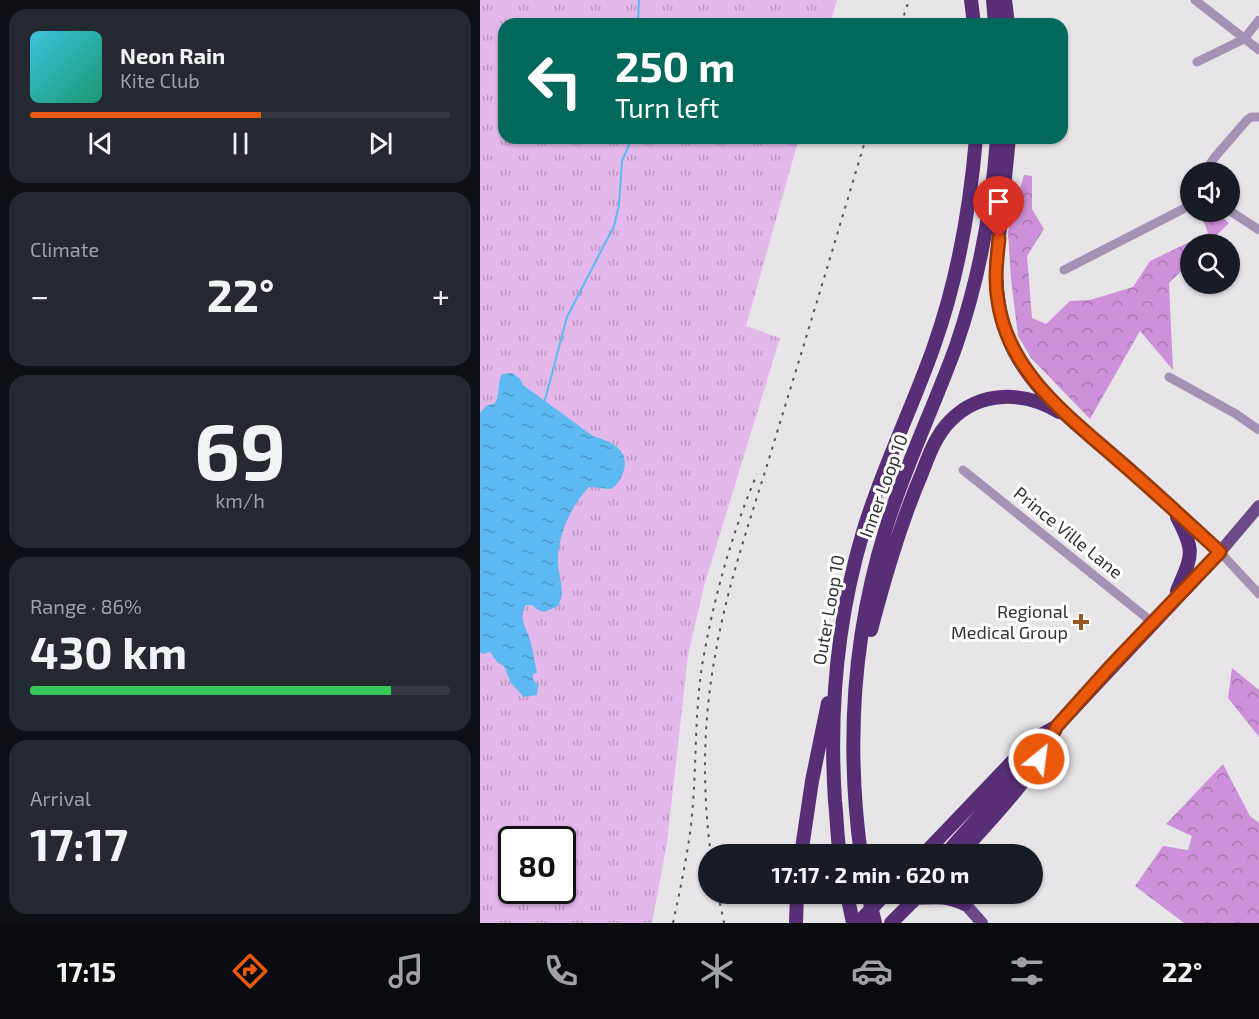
<!DOCTYPE html>
<meta charset="utf-8">
<style>
body{margin:0;font-family:"Exo 2",sans-serif;background:#242831;color:#f1f3f6;height:100vh;display:flex;flex-direction:column;font-size:22px;white-space:nowrap}
*{box-sizing:border-box;margin:0}
p{font-size:20px;color:#9ea1a6}
.icon{flex:none;width:33px;height:33px;fill:none;stroke:currentColor;stroke-width:2;stroke-linecap:round;stroke-linejoin:round}
.map{position:relative;flex:1;overflow:hidden}
.panel{display:flex;flex-direction:column;gap:9px;padding:9px;background:#0d0f14;width:480px}
.panel>*{flex:none}
.top-card{position:absolute;left:18px;top:18px;width:570px;height:126px;border-radius:18px;box-shadow:0 2px 4px #0004;background:#00695c;color:#fff;overflow:hidden}
.buttons{position:absolute;left:700px;top:162px;display:grid;gap:12px}
.buttons a{display:grid;place-items:center;width:60px;height:60px;border-radius:50%;background:#171b24;box-shadow:0 2px 4px #0004;font-size:30px}
.speed{position:absolute;left:18px;top:826px;display:flex;gap:12px;font-size:30px;font-weight:700;text-align:center}
.speed>*{display:grid;place-content:center;width:78px;height:78px;border-radius:50%;background:#171b24;box-shadow:0 2px 4px #0004;line-height:1}
.speed .limit{border:3px solid #111;border-radius:9px;background:#fff;color:#111}
.pin{position:absolute;display:grid;place-items:center;width:51px;height:51px;color:#fff;margin:-62px -26px;border-radius:50% 50% 50% 0;rotate:-45deg;box-shadow:0 0 6px #0007}
.pin .icon{rotate:45deg}
.me{position:absolute;width:66px;margin:-33px;rotate:29deg;stroke-linejoin:round;filter:drop-shadow(0 0 4px #0008)}
.turn{display:flex;align-items:center;gap:21px;height:126px;padding:0 18px;font-size:27px}
.turn .icon{width:78px;height:78px;stroke-width:2.5}
.turn b{display:block;font-size:42px;line-height:51px}
.big{font-size:45px;font-weight:700;line-height:1.1}
.panel .tile{flex:1;display:flex;flex-direction:column;justify-content:center;gap:9px;min-width:0;padding:0 21px;border-radius:18px;background:#242831}
.panel .dial{align-items:center;gap:0}
.dial b{font-size:78px;line-height:1}
.song{display:flex;align-items:center;gap:18px}
.cover{width:72px;height:72px;border-radius:9px;background:linear-gradient(135deg,hsl(190 70% 55%),hsl(160 70% 35%))}
.played{height:6px;border-radius:3px;background:linear-gradient(90deg,#ea580c 55%,#363941 55%)}
.keys{display:flex;justify-content:space-around;direction:ltr}
.heat{display:flex;justify-content:space-between;align-items:center;font-size:33px;direction:ltr}
.charge{height:9px;border-radius:4px;background:linear-gradient(90deg,#34c759 86%,#363941 0)}
.trip{position:absolute;left:218px;top:844px;width:345px;height:60px;border-radius:30px;background:#171b24;box-shadow:0 2px 4px #0004;font-weight:700;line-height:60px;text-align:center}
.menu{display:flex;height:96px;justify-content:space-around;align-items:center;background:#090b0e;color:#9ea1a6}
.menu .icon{width:42px;height:42px}
.menu .on{color:#ea580c}
.menu b{font-size:27px;color:#f1f3f6}
main{display:flex;flex:1;min-height:0}
.map>svg:first-child{display:block}
.grass{fill:url(#grass-tufts);fill-rule:evenodd}
.forest{fill:url(#forest-crowns)}
.water{fill:url(#water-ripples)}
.lines{fill:none;stroke-linecap:round;stroke-linejoin:round}
.stream{stroke:#5db9f2;stroke-width:2}
.minor{stroke:#a492b4;stroke-width:9}
.major{stroke:#6c4a87;stroke-width:12}
.highway{stroke:#582f76;stroke-width:14}
.rail{stroke:#575558;stroke-width:2;stroke-dasharray:3 6;stroke-linecap:butt}
.highway-bridge{stroke:#582f76;stroke-width:14}
.route-casing{stroke:#983908;stroke-width:15}
.route{stroke:#ea580c;stroke-width:10}
.poi-dot{fill:#985921;stroke:#fff;stroke-width:2}
.labels{text-anchor:middle;stroke-width:6;stroke-linejoin:round;paint-order:stroke}
.street-label{font-size:18px;fill:#323133;stroke:#fff}
.poi-label{font-size:18px;fill:#323133;stroke:#fff;text-anchor:end}
</style>
<main>
<section class="panel">
<div class="tile">
<div class="song"><i class="cover"></i><div><b>Neon Rain</b><p>Kite Club</p></div></div>
<div class="played"></div>
<div class="keys"><svg class="icon" aria-label="previous" viewBox="0 0 24 24"><path d="M18 5L8 12l10 7zM5 5v14"/></svg><svg class="icon" aria-label="pause" viewBox="0 0 24 24"><path d="M8 5v14M16 5v14"/></svg><svg class="icon" aria-label="next" viewBox="0 0 24 24"><path d="M6 5l10 7-10 7zM19 5v14"/></svg></div>
</div>
<div class="tile"><p>Climate</p>
<div class="heat"><a>−</a><b class="big">22°</b><a>+</a></div>
</div>
<div class="tile dial"><b>69</b><p>km/h</p></div>
<div class="tile"><p>Range · 86%</p><b class="big">430 km</b><div class="charge"></div></div>
<div class="tile"><p>Arrival</p><b class="big">17:17</b></div>
</section>
<div class="map">
<svg width="779" height="923" viewBox="0 0 779 923">
<defs>
<pattern id="grass-tufts" width="24" height="20" patternUnits="userSpaceOnUse" patternTransform="scale(1.5)"><rect width="24" height="20" fill="#e3b9eb"/><path d="M3 7l-1-3M5 7V3M7 7l1-3M15 17l-1-3M17 17v-4M19 17l1-3" fill="none" stroke="#b997bf"/></pattern>
<pattern id="forest-crowns" width="20" height="18" patternUnits="userSpaceOnUse" patternTransform="scale(1.5)"><rect width="20" height="18" fill="#cd91d9"/><path d="M2 6a3 3 0 1 1 6 0M12 15a3 3 0 1 1 6 0" fill="none" stroke="#a777b1"/></pattern>
<pattern id="water-ripples" width="26" height="14" patternUnits="userSpaceOnUse" patternTransform="scale(1.5)"><rect width="26" height="14" fill="#5db9f2"/><path d="M2 4q2-2 4 0t4 0M15 11q2-2 4 0t4 0" fill="none" stroke="#4d97c5"/></pattern>
</defs>
<rect width="100%" height="100%" fill="#e8e5e9"/>
<path class="grass" d="M 0,0 L 357,0 L 350,24 L 24,24 L 24,138 L 319,138 L 266,326 L 300,338 L 224,586 L 208,655 L 187,843 L 172,923 L 0,923 ZM 32,840 L 82,840 L 82,891 L 32,891 Z"/>
<path class="forest" d="M 544,175 L 552,176 L 552,209 L 564,229 L 547,256 L 552,318 L 566,324 L 590,301 L 610,300 L 653,287 L 670,261 L 728,233 L 720,212 L 736,212 L 749,223 L 728,244 L 711,244 L 711,262 L 689,283 L 693,370 L 660,331 L 610,419 L 551,358 L 538,336 L 531,279 L 528,232 Z
M 752,668 L 779,690 L 779,737 L 748,698 Z
M 743,764 L 770,816 L 779,823 L 779,923 L 704,923 L 655,886 L 683,846 L 708,850 L 712,836 L 686,824 Z"/>
<path class="water" d="M 32,373 L 40,379 L 43,385 L 113,436 C 132,442 151,450 143,473 C 140,480 138,484 131,489 L 109,487 C 90,507 77,537 78,564 C 79,580 86,591 78,606 L 64,612 L 58,610 L 52,605 L 46,605 C 37,618 48,630 51,643 C 53,653 55,663 57,673 L 53,674 L 53,679 L 58,685 L 57,695 L 44,697 L 31,683 L 24,666 L 18,663 L 10,652 L 2,654 L 0,652 L 0,413 L 6,406 L 15,403 C 20,394 17,383 22,374 Z"/>
<g class="lines">
<path class="stream" d="M 158,24 L 159,0
M 65,400 L 87,317 L 134,226 L 139,205 L 142,161 L 152,138"/>
<path class="minor" d="M 715,0 L 779,50
M 717,62 L 764,39 L 779,20
M 725,172 L 734,158 L 767,120 L 771,117 L 779,117
M 750,211 L 779,230
M 584,270 L 711,205
M 689,377 L 756,414 L 779,430
M 483,470 L 672,622
M 740,552 L 779,594"/>
<path class="major" d="M 740,552 L 779,506
M 479,897 L 502,923"/>
<path class="highway" d="M 491,0 L 494,24
M 513,0 L 515,24
M 525,0 L 528,24
M 697,517 C 716,553 712,555 697,591
M 391,630 C 405,576 420,524 442,473 C 449,455 456,435 470,421 C 500,390 544,391 579,412
M 321,855 L 332,781 L 348,703
M 360,855 C 357,837 357,819 355,801 C 349,710 357,620 383,532 C 402,468 432,409 454,346 C 478,278 490,209 496,138
M 381,855 C 366,746 373,634 406,528 C 425,466 454,407 476,346 C 499,279 512,209 517,138
M 443,855 L 554,739 L 577,726
M 465,855 L 514,800 L 540,761
M 479,855 C 515,815 555,775 577,726 L 740,552 C 707,522 675,492 641,462 C 603,430 557,396 534,351 C 520,324 516,296 516,266 L 529,138
M 367,894 L 373,923
M 388,894 L 395,923
M 436,898 C 456,897 465,895 485,904
M 316,923 L 317,894
M 411,923 L 440,894"/>
<path class="rail" d="M 421,24 L 429,0
M 231,855 C 222,789 223,722 235,656 C 248,579 276,504 298,429 C 328,332 357,235 386,138
M 238,894 L 244,923
M 193,923 C 200,890 207,858 211,825 C 217,772 214,719 222,666 C 233,601 251,535 277,474"/>
<path class="highway-bridge" d="M 382,919 L 405,894"/>
</g>
<g class="lines">
<g class="route-casing">
<path id="route" d="M 519,238 C 517,259 514,280 518,301 C 528,372 588,416 638,460 C 673,490 706,521 740,552 L 630,667 L 577,726 L 559,759"/>
</g>
<use href="#route" class="route"/>
</g>
<path class="poi-dot" d="M598 613h6v6h6v6h-6v6h-6v-6h-6v-6h6z"/>
<g class="labels">
<g class="street-label">
<text transform="translate(404 486) rotate(-70)" y="6">Inner Loop 10</text>
<text transform="translate(588 533) rotate(39)" y="6">Prince Ville Lane</text>
<text transform="translate(349 610) rotate(-80)" y="6">Outer Loop 10</text>
</g>
<g class="poi-label">
<text x="588" y="618">Regional<tspan x="588" dy="21">Medical Group</tspan></text>
</g>
</g>
</svg>
<div class="buttons">
<a><svg class="icon" aria-label="sound" viewBox="0 0 24 24"><path d="M4 9h4l5-4v14l-5-4H4zM17 9q2 3 0 6"/></svg></a>
<a><svg class="icon" aria-label="search" viewBox="0 0 24 24"><circle cx="10" cy="10" r="6"/><path d="M15 15l6 6"/></svg></a>
</div>
<div class="speed"><div class="limit">80</div></div>
<div class="pin" style="left:519px;top:238px;background:#d93025"><svg class="icon" aria-label="arrive" viewBox="0 0 24 24"><path d="M6 21V4h12l-3 4 3 4H6"/></svg></div>
<svg class="me" style="left:559px;top:759px" viewBox="-20 -20 40 40"><circle r="17" fill="#ea580c" stroke="#fff" stroke-width="3"/><path d="M0-11L8 9 0 5-8 9z" fill="#fff"/></svg>
<div class="trip">17:17 · 2 min · 620 m</div>
<div class="top-card">
<div class="turn"><svg class="icon" aria-label="left" viewBox="0 0 24 24"><path d="M17 20v-9H6M10 6l-5 5 5 5"/></svg><div><b>250 m</b>Turn left</div></div>
</div>
</div>
</main>
<nav class="menu">
<b>17:15</b>
<svg class="icon on" aria-label="directions" viewBox="0 0 24 24"><path d="M12 3l9 9-9 9-9-9zM9 14v-3h6M13 9l2 2-2 2"/></svg>
<svg class="icon" aria-label="music" viewBox="0 0 24 24"><path d="M9 18V5l10-2v13"/><circle cx="6" cy="18" r="3"/><circle cx="16" cy="16" r="3"/></svg>
<svg class="icon" aria-label="phone" viewBox="0 0 24 24"><path d="M5 4h4l2 5-3 2q2 4 5 5l2-3 5 2v4C11 20 4 13 5 4z"/></svg>
<svg class="icon" aria-label="climate" viewBox="0 0 24 24"><path d="M12 3v18M4 7l16 10M4 17L20 7"/></svg>
<svg class="icon" aria-label="car" viewBox="0 0 24 24"><path d="M5 17H2v-5l4-1 3-4h7l3 4 3 1v5h-3M9 17h6M6 11h13"/><circle cx="7" cy="17" r="2"/><circle cx="17" cy="17" r="2"/></svg>
<svg class="icon" aria-label="filters" viewBox="0 0 24 24"><path d="M4 7h16M4 17h16"/><circle cx="9" cy="7" r="2"/><circle cx="15" cy="17" r="2"/></svg>
<b>22°</b>
</nav>
